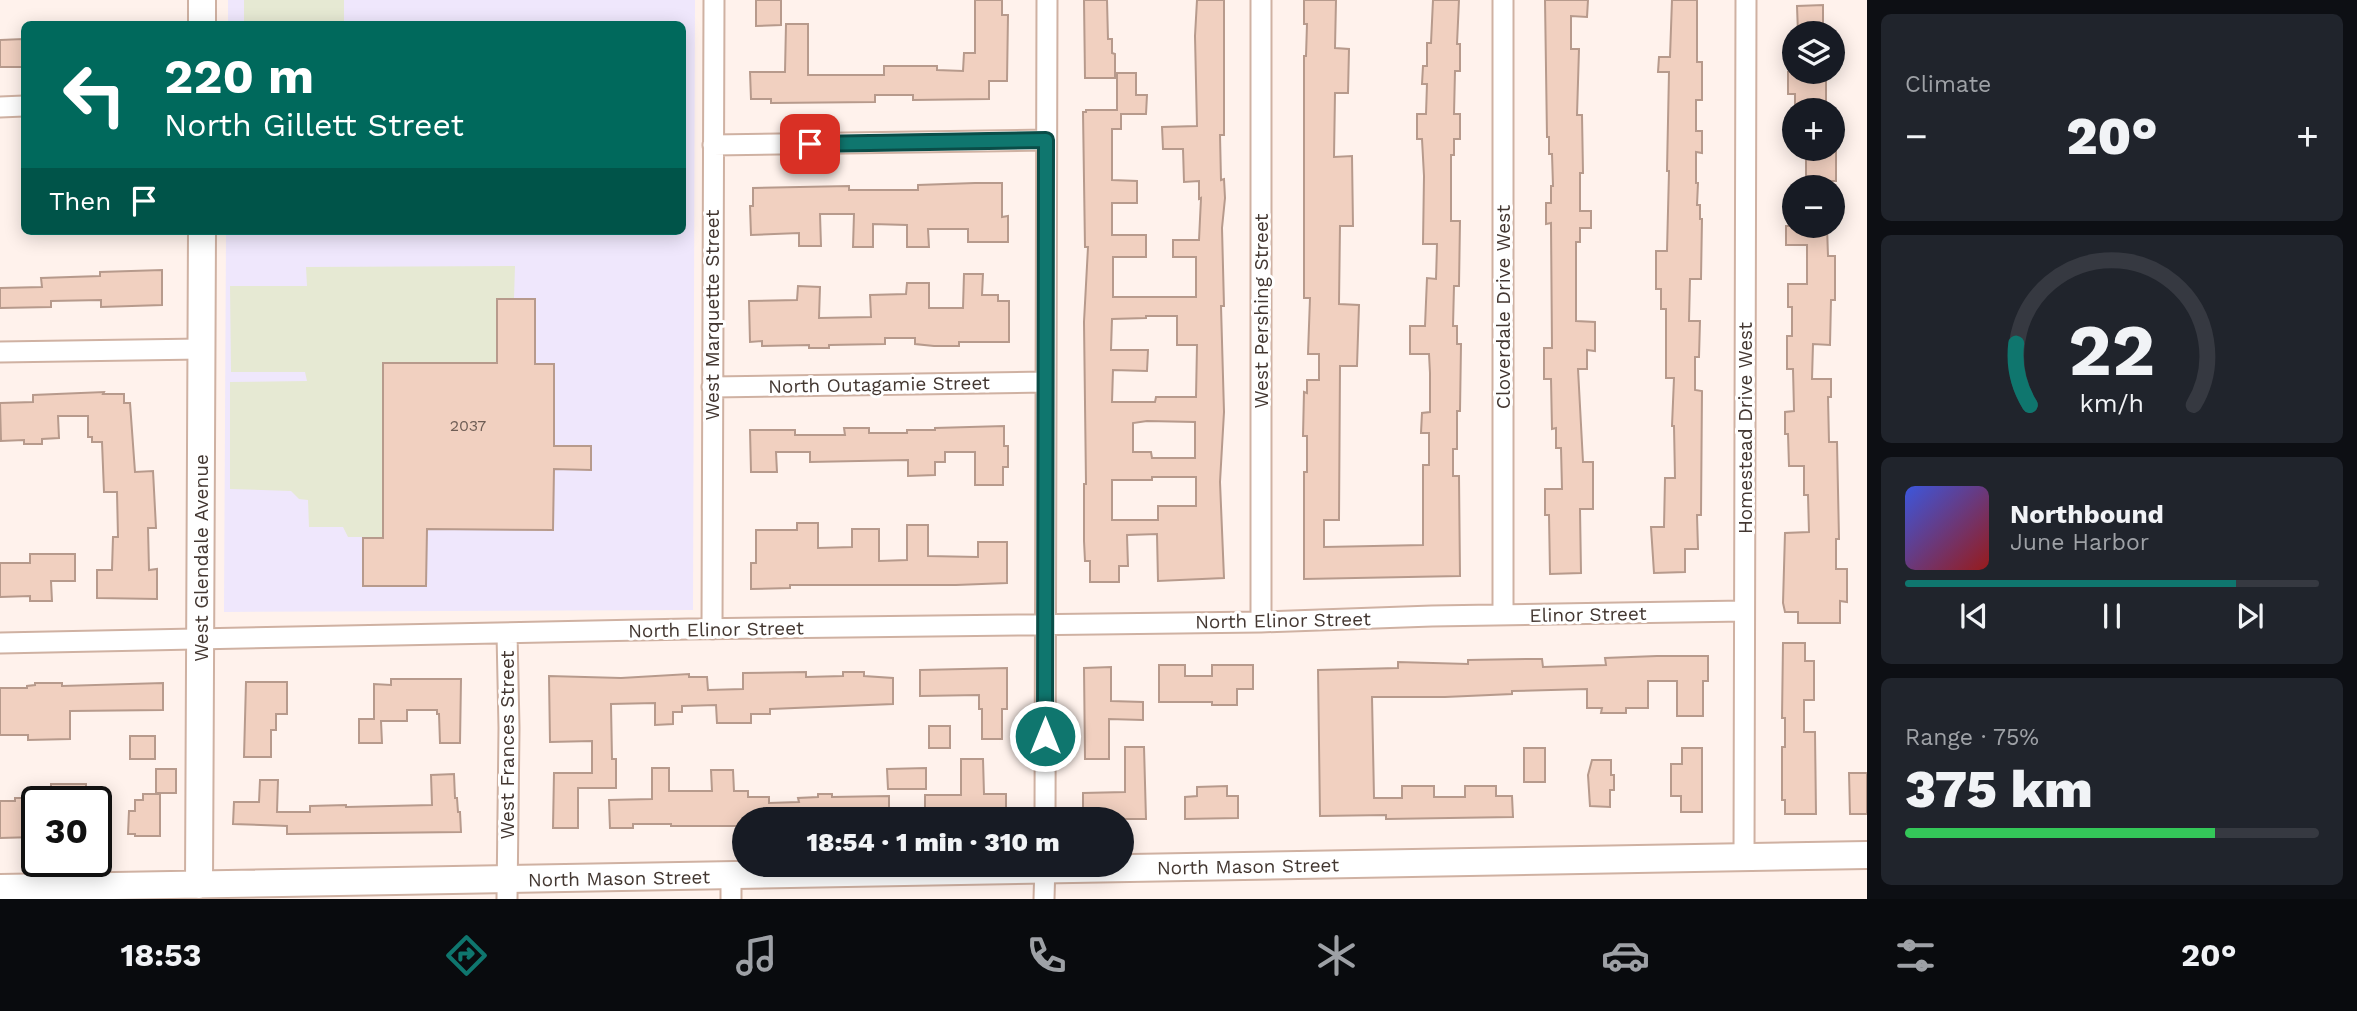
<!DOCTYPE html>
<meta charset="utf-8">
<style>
body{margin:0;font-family:"Work Sans",sans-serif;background:#20242c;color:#f1f3f6;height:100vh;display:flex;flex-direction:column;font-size:26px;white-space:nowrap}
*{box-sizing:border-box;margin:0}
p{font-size:23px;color:#9ea1a6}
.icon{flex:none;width:38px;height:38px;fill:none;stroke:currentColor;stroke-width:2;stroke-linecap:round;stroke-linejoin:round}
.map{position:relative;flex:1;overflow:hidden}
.sheet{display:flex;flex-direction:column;gap:14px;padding:14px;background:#0d0f14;width:490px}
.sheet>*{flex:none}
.hud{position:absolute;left:21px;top:21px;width:665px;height:214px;border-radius:10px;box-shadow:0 4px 18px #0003;background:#00695c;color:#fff;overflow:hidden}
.controls{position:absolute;left:1782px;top:21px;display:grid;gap:14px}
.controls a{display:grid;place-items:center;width:63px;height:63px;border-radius:50%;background:#171b24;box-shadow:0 4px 18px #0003;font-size:35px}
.speed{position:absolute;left:21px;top:786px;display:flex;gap:14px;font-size:35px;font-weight:700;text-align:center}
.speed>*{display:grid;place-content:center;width:91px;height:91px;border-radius:50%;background:#171b24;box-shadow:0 4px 18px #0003;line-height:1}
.speed .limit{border:4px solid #111;border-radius:10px;background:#fff;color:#111}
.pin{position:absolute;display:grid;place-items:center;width:60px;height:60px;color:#fff;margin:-30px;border-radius:14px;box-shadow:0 4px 10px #0006}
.me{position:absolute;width:77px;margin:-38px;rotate:0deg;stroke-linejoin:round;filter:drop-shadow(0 0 5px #0008)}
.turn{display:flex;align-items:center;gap:24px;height:147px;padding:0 28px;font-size:32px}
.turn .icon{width:91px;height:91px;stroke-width:2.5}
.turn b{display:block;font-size:49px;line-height:60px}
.then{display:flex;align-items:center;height:66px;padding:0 28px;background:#0003;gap:14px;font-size:26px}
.big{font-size:52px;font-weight:800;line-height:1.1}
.sheet .widget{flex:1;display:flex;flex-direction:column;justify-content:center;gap:10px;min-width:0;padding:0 24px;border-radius:10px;background:#20242c}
.sheet .dial{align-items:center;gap:0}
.dial svg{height:182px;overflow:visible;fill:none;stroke:#363941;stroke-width:7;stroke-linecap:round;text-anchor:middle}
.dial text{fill:#f1f3f6;stroke:none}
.song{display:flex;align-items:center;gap:21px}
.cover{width:84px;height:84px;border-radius:10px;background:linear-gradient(135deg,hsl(230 70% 55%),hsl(0 70% 35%))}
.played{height:7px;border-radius:4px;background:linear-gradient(90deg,#0f766e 80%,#363941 80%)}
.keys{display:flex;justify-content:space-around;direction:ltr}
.heat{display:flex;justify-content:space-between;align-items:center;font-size:38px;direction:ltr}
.charge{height:10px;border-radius:5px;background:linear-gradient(90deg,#34c759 75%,#363941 0)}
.trip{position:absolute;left:732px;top:807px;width:402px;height:70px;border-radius:35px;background:#171b24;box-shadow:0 4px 18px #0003;font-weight:800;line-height:70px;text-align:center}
.tab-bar{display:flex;height:112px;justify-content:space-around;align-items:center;background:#090b0e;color:#9ea1a6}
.tab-bar .icon{width:49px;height:49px}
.tab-bar .current{color:#0f766e}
.tab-bar b{font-size:32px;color:#f1f3f6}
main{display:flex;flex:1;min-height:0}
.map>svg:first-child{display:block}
.education{fill:#efe7fc}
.green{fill:#e6e9d3}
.building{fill:#f1d0c0;stroke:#b79a8c;stroke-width:2;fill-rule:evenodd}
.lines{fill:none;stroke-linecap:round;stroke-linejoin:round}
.street-casing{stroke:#cfb1a2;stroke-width:23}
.secondary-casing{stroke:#cfb1a2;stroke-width:30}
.street{stroke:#fff;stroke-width:19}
.secondary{stroke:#fff;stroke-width:26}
.route-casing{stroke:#0a4d48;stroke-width:18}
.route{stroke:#0f766e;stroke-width:12}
.labels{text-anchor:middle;stroke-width:6;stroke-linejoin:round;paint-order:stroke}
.number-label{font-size:16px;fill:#6e5d55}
.street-label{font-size:19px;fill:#433731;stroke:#fff}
</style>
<main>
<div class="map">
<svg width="1867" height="899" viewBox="0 0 1867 899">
<rect width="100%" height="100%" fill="#fff2ec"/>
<path class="education" d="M 228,0 L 695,0 L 693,610 L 224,612 L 226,231 L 682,231 L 682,24 L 228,24 Z"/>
<path class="green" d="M 244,0 L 344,0 L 344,24 L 244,24 Z
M 515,266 L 514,298 L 497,298 L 497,355 L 502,363 L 383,364 L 383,537 L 348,537 L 343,527 L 309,527 L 308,500 L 299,499 L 291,491 L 230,489 L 230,382 L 307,381 L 305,372 L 231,372 L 230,286 L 307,286 L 306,267 Z"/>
<path class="building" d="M 756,0 L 781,0 L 781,25 L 756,26 Z
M 975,0 L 1002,0 L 1002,15 L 1008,15 L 1007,81 L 989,81 L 989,99 L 913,100 L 913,95 L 875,95 L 875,102 L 771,103 L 771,99 L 751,99 L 750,72 L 785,72 L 786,24 L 808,24 L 808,75 L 884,75 L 884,66 L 937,66 L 937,70 L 963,71 L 964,53 L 975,53 Z
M 1084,0 L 1107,0 L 1108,39 L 1112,39 L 1112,53 L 1115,54 L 1115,78 L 1085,78 Z
M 1197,0 L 1224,0 L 1224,135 L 1220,135 L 1221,180 L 1224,179 L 1225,198 L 1222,228 L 1224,306 L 1221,306 L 1224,412 L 1220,482 L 1224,578 L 1158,581 L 1157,534 L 1127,535 L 1128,566 L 1119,566 L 1119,582 L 1090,582 L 1090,561 L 1085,561 L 1084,541 L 1084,484 L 1086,484 L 1084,322 L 1088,247 L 1085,247 L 1083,112 L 1086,112 L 1086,110 L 1117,110 L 1117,73 L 1136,73 L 1136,95 L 1147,95 L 1146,114 L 1121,114 L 1121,129 L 1112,129 L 1112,180 L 1137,181 L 1137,203 L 1112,203 L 1112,235 L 1146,235 L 1146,257 L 1113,257 L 1113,297 L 1196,297 L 1196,257 L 1173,257 L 1173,240 L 1199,240 L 1201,198 L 1199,199 L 1199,181 L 1184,182 L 1183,149 L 1163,149 L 1162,127 L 1197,126 L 1195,36 ZM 1146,316 L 1177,316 L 1177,345 L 1197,345 L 1196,397 L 1156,397 L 1155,402 L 1112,402 L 1113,370 L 1147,371 L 1148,350 L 1111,350 L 1112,319 L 1146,318 ZM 1147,421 L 1195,422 L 1195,458 L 1152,458 L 1151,452 L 1133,452 L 1133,423 ZM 1152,477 L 1196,477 L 1196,506 L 1158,506 L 1158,520 L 1112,520 L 1112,480 L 1152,480 Z
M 1304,0 L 1336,0 L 1335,48 L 1349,49 L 1348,93 L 1335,93 L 1334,157 L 1352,156 L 1353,226 L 1340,226 L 1339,304 L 1359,305 L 1357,366 L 1340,366 L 1339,520 L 1324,520 L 1324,547 L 1423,545 L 1423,465 L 1429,465 L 1429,433 L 1421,433 L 1422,413 L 1430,412 L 1430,373 L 1429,354 L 1410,354 L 1410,326 L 1425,326 L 1427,278 L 1436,279 L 1437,244 L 1423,244 L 1424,176 L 1422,139 L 1417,139 L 1417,114 L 1426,114 L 1427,84 L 1422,84 L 1423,66 L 1427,66 L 1427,43 L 1431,43 L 1433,0 L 1459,0 L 1457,44 L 1460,44 L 1460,71 L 1455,71 L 1454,114 L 1460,114 L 1460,139 L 1454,139 L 1454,155 L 1451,155 L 1451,221 L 1460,221 L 1459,286 L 1454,286 L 1453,326 L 1457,326 L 1457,344 L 1461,344 L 1460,411 L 1457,411 L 1457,449 L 1453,449 L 1453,476 L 1459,476 L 1460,576 L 1304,579 L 1304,472 L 1307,472 L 1307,436 L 1303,436 L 1304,392 L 1307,393 L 1307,380 L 1319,380 L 1319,354 L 1308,354 L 1310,298 L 1304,298 L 1304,56 L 1306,56 L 1307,24 L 1304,24 Z
M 1545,0 L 1588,0 L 1587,17 L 1571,16 L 1571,49 L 1579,49 L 1577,115 L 1582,115 L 1583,173 L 1580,173 L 1580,211 L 1591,211 L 1591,228 L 1580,228 L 1580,242 L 1576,242 L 1576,321 L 1595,322 L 1595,351 L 1587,350 L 1587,369 L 1578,369 L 1583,462 L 1593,462 L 1593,509 L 1580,509 L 1581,573 L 1550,574 L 1549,515 L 1545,515 L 1545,489 L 1562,489 L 1561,448 L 1556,448 L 1556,428 L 1552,429 L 1551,379 L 1544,379 L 1544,348 L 1552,348 L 1551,223 L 1546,224 L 1546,203 L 1551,203 L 1551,186 L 1553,186 L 1552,154 L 1549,154 L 1549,137 L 1547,137 Z
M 1672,0 L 1697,0 L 1697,62 L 1702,62 L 1702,100 L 1696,100 L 1696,131 L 1702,131 L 1702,153 L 1696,152 L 1696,183 L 1698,183 L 1697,205 L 1700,205 L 1700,219 L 1702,219 L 1701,279 L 1690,279 L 1689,321 L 1700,321 L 1699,357 L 1695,357 L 1695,390 L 1702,391 L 1701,515 L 1697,515 L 1698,549 L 1685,549 L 1685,572 L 1654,573 L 1651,527 L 1664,527 L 1665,478 L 1675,478 L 1674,426 L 1672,426 L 1674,378 L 1666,378 L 1666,309 L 1661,309 L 1661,289 L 1656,289 L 1656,251 L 1667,251 L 1669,171 L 1667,171 L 1669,72 L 1658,72 L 1659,57 L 1670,57 Z
M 1823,5 L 1823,33 L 1798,33 L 1797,6 Z
M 23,39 L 24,67 L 0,67 L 0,40 Z
M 1788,72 L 1826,72 L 1826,110 L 1795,110 L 1795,94 L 1788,94 Z
M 1806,149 L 1836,149 L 1836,181 L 1806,181 Z
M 975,183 L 1002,183 L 1002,217 L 1008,216 L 1008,242 L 968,242 L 968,229 L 928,229 L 929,247 L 907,247 L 907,225 L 873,224 L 873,247 L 853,247 L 854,214 L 820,214 L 821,246 L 799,246 L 799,233 L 751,235 L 750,206 L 753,206 L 753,188 L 849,186 L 849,190 L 918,190 L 918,185 Z
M 1786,226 L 1827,226 L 1828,256 L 1835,256 L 1835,300 L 1831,300 L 1830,345 L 1813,344 L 1812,379 L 1831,379 L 1831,397 L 1828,397 L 1829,442 L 1837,442 L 1839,539 L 1836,539 L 1836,569 L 1847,569 L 1847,602 L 1840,601 L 1840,623 L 1798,623 L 1798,612 L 1785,612 L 1783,603 L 1785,533 L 1809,532 L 1808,495 L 1804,495 L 1804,466 L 1789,466 L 1788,434 L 1785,434 L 1785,412 L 1794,411 L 1793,369 L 1787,369 L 1787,336 L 1792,336 L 1792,307 L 1788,307 L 1788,284 L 1807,284 L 1807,245 L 1786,245 Z
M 162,270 L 162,305 L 101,307 L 101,300 L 51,301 L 51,307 L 0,308 L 0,288 L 42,287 L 41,278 L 100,276 L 100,272 Z
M 964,274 L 983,274 L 982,295 L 998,295 L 998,301 L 1009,301 L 1009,342 L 959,342 L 959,346 L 934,346 L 915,344 L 915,338 L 885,338 L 885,344 L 829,345 L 829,348 L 809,348 L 809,345 L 762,346 L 762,341 L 750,342 L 749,301 L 797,300 L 798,286 L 820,287 L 819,318 L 871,317 L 870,295 L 906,294 L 907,283 L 929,283 L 929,308 L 963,308 Z
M 497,299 L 535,299 L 535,364 L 554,364 L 554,446 L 591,446 L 591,470 L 554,469 L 553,530 L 427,529 L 426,586 L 363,586 L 363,538 L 383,538 L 383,363 L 497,363 Z
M 104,392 L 103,394 L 124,394 L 124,403 L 130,403 L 135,472 L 153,471 L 156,528 L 148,528 L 149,570 L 157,569 L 157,599 L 97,598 L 97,570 L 112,570 L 113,537 L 118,537 L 117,492 L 104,492 L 102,442 L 92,442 L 92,437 L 88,437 L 88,416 L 58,416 L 59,438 L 42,439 L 42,444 L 24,444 L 24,440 L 1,441 L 0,403 L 33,402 L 33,395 Z
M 1004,426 L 1004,446 L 1008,446 L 1008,467 L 1003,467 L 1003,485 L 975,485 L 975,452 L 945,452 L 945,462 L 935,462 L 935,475 L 908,476 L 908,460 L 810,462 L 810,452 L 776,452 L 777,472 L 751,472 L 750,430 L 795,430 L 795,435 L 845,435 L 844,428 L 869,428 L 869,433 L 907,433 L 907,430 L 935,430 L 935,428 Z
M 797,523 L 818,523 L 818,548 L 852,547 L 852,529 L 879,529 L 879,561 L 907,560 L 907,525 L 928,525 L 928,556 L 978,557 L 978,542 L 1007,542 L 1007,583 L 956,585 L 790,585 L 790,588 L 751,589 L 751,563 L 756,563 L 756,530 L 797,530 Z
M 30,554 L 75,554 L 75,581 L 51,581 L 52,601 L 30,601 L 30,596 L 0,597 L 0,563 L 30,563 Z
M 1783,643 L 1805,643 L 1805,661 L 1814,661 L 1814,700 L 1804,700 L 1804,732 L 1815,732 L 1816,814 L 1785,814 L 1785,800 L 1782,800 L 1782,747 L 1785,747 L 1785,718 L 1782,718 Z
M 1657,656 L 1708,656 L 1708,681 L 1703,681 L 1703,716 L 1677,716 L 1677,681 L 1648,681 L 1648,708 L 1626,708 L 1626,713 L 1601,713 L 1602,708 L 1587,708 L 1587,689 L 1512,691 L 1512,694 L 1445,697 L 1372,697 L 1374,798 L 1402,798 L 1402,786 L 1434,786 L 1434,797 L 1465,797 L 1465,786 L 1496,786 L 1496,796 L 1512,796 L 1513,817 L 1386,819 L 1386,815 L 1320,816 L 1318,670 L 1398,668 L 1398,662 L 1468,664 L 1468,660 L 1528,659 L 1542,659 L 1543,667 L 1606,665 L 1605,658 Z
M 1159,665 L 1185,665 L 1185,676 L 1212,676 L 1212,665 L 1253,665 L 1253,689 L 1237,689 L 1237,705 L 1212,705 L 1212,702 L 1159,702 Z
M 1111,667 L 1111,701 L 1143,702 L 1143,720 L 1109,719 L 1109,759 L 1085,759 L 1084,668 Z
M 1007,668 L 1007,709 L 1002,709 L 1002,739 L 982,739 L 982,709 L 979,709 L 979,695 L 920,696 L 920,670 Z
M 806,672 L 806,677 L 843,676 L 843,672 L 864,672 L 864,676 L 893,678 L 893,704 L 770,709 L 770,714 L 751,714 L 751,723 L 717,723 L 716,705 L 682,706 L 682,712 L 673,712 L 673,724 L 655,725 L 655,703 L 611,704 L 612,759 L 616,759 L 616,788 L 578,788 L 578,828 L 553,828 L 554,773 L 592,773 L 592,741 L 550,742 L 549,676 L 621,678 L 689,674 L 689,677 L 707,677 L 708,690 L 743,689 L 743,673 Z
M 391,679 L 461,679 L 460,743 L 440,743 L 439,714 L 437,714 L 437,710 L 407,710 L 407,721 L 381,721 L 382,743 L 359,743 L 359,719 L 374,719 L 374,684 L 391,685 Z
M 246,682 L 287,682 L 287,714 L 276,714 L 276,730 L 271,730 L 271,757 L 244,757 Z
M 35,683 L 62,683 L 62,686 L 163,683 L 163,710 L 70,711 L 70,739 L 28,740 L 28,735 L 0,735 L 0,688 L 27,688 L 27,686 L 35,685 Z
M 929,726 L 950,726 L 950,748 L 929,748 Z
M 130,736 L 155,736 L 155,759 L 130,759 Z
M 1125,747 L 1144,747 L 1146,819 L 1083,819 L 1083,793 L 1125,792 Z
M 1524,748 L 1545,748 L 1545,782 L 1524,782 Z
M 1682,748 L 1702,748 L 1702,812 L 1681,812 L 1681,796 L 1671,796 L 1671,764 L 1682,764 Z
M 961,759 L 983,759 L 984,794 L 1006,794 L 1006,819 L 925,819 L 925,795 L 961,795 Z
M 1592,760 L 1611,760 L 1611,775 L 1614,775 L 1614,790 L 1610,790 L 1610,807 L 1590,806 L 1588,775 Z
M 652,768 L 669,768 L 669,791 L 712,791 L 711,770 L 733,770 L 734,791 L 748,791 L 748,797 L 769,797 L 769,803 L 799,802 L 798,798 L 818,797 L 818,794 L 832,794 L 832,797 L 889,796 L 889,819 L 744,819 L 744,826 L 671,826 L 671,824 L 633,824 L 633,828 L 610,828 L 609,800 L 652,799 Z
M 926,768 L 926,789 L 888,789 L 887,769 Z
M 156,769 L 176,769 L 176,793 L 156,793 Z
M 1849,773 L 1867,773 L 1867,814 L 1850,814 Z
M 454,774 L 455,798 L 457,798 L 458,812 L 460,812 L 461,832 L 287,834 L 287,826 L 233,824 L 234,802 L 259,802 L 260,780 L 278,780 L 277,812 L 310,812 L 310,806 L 346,805 L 346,807 L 432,805 L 431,775 Z
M 51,784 L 86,784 L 86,802 L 51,802 Z
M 1227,786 L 1227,796 L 1238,796 L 1238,818 L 1185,819 L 1185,797 L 1197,796 L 1197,787 Z
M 143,794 L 160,794 L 160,836 L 135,836 L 135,834 L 128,834 L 129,811 L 135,811 L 135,800 L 143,800 Z
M 15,798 L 37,798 L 35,837 L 0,838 L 0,801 L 15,801 Z"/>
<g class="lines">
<g class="street-casing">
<path id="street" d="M 1503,0 L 1503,615
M 0,107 L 24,106
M 713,145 L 1046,140
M 0,352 L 201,349
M 712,387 L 1045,382
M 1261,622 L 1261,0
M 712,629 L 714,0
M 507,633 L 509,728 L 507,899
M 0,643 L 689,629 L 1261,622 L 1432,616 L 1744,611
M 1045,819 L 1047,0
M 1744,856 L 1746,0
M 731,899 L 731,876
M 1044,899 L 1045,864"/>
</g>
<g class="secondary-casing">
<path id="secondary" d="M 202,24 L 202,0
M 199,885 L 202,231
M 0,888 L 1867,855"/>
</g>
<use href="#street" class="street"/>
<use href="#secondary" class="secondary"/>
</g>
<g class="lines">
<g class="route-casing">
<path id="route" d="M 810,144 L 1046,140 L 1045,736"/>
</g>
<use href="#route" class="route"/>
</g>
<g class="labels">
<g class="number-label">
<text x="468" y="431">2037</text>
</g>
<g class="street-label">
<text transform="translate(1503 307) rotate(-90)" y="7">Cloverdale Drive West</text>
<text transform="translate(1261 311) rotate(-90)" y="7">West Pershing Street</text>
<text transform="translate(712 315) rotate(-90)" y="7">West Marquette Street</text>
<text transform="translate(879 384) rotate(-1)" y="7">North Outagamie Street</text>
<text transform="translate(1745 428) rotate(-90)" y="7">Homestead Drive West</text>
<text transform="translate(201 558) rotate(-90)" y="7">West Glendale Avenue</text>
<text transform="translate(1588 614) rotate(-1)" y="7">Elinor Street</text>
<text transform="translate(1283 620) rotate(-1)" y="7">North Elinor Street</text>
<text transform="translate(716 629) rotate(-1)" y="7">North Elinor Street</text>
<text transform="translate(507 745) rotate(-90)" y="7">West Frances Street</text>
<text transform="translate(1248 866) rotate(-1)" y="7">North Mason Street</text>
<text transform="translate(619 878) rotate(-1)" y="7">North Mason Street</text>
</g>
</g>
</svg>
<div class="controls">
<a><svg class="icon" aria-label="layers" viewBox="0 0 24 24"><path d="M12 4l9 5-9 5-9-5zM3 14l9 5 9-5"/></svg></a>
<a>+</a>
<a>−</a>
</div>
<div class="speed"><div class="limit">30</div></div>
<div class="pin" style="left:810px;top:144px;background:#d93025"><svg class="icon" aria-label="arrive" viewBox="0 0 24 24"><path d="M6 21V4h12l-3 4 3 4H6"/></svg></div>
<svg class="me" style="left:1045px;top:736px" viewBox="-20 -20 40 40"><circle r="17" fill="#0f766e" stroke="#fff" stroke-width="3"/><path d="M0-11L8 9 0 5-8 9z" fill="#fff"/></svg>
<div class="trip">18:54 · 1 min · 310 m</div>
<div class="hud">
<div class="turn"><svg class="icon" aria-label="left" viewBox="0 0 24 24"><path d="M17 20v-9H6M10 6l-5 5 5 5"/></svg><div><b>220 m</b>North Gillett Street</div></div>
<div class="then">Then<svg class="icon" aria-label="arrive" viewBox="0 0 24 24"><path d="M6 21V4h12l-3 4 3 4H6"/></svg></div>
</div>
</div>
<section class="sheet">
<div class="widget"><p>Climate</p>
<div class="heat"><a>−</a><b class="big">20°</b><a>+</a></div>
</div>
<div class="widget dial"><svg viewBox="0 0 100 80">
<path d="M14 69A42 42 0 1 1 86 69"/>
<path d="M14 69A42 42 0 0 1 8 42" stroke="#0f766e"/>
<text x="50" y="56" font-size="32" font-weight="700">22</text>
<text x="50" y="72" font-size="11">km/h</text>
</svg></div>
<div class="widget">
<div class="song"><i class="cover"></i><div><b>Northbound</b><p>June Harbor</p></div></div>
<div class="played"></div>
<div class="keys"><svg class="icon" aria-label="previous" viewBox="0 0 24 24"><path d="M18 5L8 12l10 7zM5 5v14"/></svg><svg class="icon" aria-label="pause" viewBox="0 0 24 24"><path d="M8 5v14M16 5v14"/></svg><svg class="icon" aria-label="next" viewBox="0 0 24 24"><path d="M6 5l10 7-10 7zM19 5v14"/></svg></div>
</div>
<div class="widget"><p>Range · 75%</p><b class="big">375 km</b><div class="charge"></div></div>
</section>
</main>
<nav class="tab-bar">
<b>18:53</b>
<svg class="icon current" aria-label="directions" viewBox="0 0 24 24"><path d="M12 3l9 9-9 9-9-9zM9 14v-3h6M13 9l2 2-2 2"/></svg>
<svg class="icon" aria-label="music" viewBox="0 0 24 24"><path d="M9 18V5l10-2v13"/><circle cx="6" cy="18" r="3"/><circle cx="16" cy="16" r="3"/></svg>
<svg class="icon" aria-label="phone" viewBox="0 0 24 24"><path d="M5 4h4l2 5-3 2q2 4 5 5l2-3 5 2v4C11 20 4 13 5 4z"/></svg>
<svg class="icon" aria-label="climate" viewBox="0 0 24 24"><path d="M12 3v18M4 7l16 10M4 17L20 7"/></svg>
<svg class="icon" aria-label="car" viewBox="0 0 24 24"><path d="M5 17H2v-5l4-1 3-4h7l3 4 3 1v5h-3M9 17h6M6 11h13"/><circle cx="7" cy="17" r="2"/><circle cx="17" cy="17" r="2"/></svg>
<svg class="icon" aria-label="filters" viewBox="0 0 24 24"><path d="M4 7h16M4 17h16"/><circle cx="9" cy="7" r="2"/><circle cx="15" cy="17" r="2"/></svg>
<b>20°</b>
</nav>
